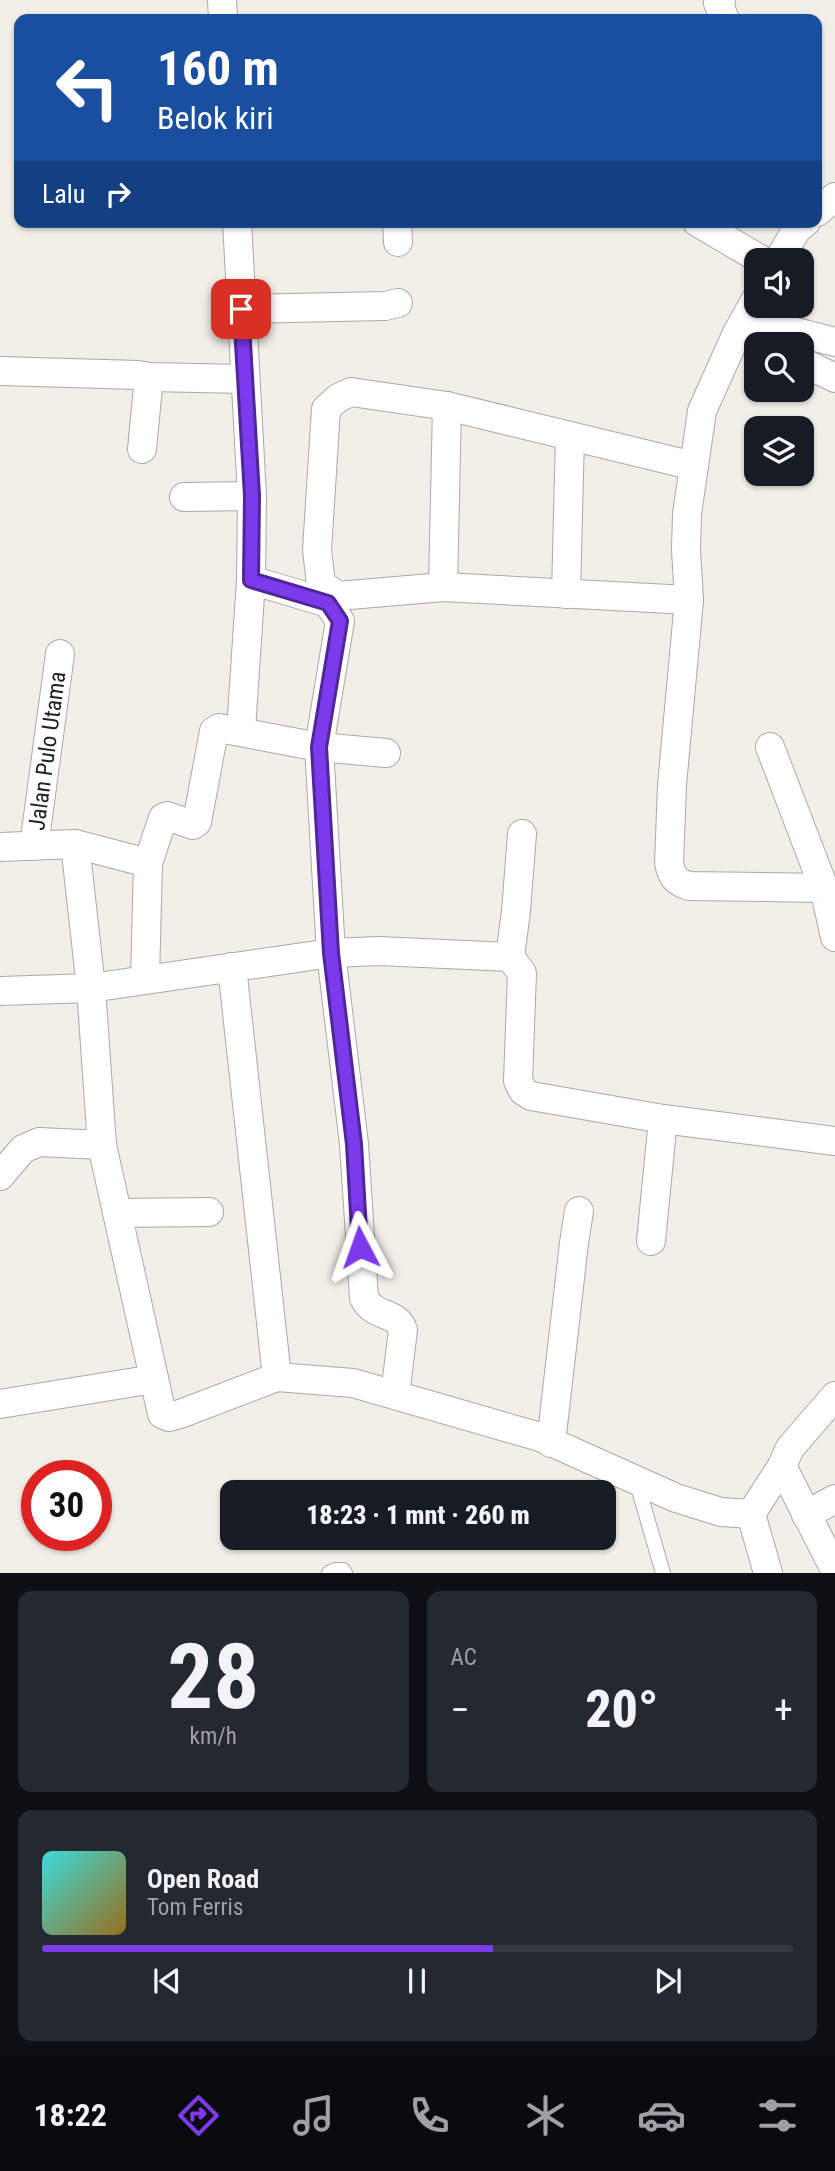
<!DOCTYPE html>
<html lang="id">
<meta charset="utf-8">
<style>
body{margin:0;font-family:"Roboto Condensed",sans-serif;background:#242831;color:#f1f3f6;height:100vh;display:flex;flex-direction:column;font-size:26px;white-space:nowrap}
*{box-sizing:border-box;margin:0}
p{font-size:23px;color:#9ea1a6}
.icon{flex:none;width:38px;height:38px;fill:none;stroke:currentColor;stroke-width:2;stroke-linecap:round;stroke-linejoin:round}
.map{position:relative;height:1573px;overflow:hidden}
.side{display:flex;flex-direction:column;gap:18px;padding:18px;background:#0d0f14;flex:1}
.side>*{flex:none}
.banner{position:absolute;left:14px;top:14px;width:808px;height:214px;border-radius:14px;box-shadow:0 2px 5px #0004;background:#1a4fa0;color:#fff;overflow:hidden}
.buttons{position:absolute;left:744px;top:248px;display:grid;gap:14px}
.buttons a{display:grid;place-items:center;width:70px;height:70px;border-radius:14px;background:#171b24;box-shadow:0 2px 5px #0004;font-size:35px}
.speed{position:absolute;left:21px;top:1460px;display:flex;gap:14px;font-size:35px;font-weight:700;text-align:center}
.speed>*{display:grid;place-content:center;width:91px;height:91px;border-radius:50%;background:#171b24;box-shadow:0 2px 5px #0004;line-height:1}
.speed .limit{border:10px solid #d22;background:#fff;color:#111}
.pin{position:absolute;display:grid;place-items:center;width:60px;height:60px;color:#fff;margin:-30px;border-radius:14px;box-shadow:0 4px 10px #0006}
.me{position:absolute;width:77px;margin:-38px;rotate:356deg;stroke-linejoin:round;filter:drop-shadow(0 0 5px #0008)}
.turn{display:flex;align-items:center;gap:24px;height:147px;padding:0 28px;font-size:32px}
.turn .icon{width:91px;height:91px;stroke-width:2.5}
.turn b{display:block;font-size:49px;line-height:60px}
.then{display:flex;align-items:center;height:66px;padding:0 28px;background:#0003;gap:14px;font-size:26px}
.big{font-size:52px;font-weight:800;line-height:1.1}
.side .tile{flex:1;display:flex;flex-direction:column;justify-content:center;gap:10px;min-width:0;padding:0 24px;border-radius:14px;background:#242831}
.side .dial{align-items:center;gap:0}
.dial b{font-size:91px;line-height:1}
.song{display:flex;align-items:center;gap:21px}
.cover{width:84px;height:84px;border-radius:10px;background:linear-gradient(135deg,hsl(180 70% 55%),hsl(40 70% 35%))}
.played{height:7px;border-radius:4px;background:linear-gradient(90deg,#7c3aed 60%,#363941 60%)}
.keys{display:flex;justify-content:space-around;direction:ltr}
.heat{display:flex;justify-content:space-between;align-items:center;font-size:38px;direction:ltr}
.side .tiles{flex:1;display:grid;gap:18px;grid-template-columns:1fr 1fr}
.tile:last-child{grid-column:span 2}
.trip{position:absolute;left:220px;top:1480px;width:396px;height:70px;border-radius:14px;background:#171b24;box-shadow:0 2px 5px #0004;font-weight:800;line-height:70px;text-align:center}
.dock{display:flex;height:112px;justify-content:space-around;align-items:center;background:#090b0e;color:#9ea1a6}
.dock .icon{width:49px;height:49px}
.dock .active{color:#7c3aed}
.dock b{font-size:32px;color:#f1f3f6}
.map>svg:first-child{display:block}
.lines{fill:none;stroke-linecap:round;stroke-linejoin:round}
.service-casing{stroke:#a9a9a9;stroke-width:16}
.minor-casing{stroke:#a9a9a9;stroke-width:30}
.service{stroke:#fff;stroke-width:14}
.minor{stroke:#fff;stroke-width:28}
.route-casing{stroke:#51269a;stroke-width:18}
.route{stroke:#7c3aed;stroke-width:12}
.labels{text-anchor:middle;stroke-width:5;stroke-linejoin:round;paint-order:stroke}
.street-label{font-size:23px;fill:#222;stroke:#fff}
</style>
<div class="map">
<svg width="835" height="1573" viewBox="0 0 835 1573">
<rect width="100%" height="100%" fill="#f2efe9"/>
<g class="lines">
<g class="service-casing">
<path id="service" d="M 636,1480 L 663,1573
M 329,1573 L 335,1570 L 343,1570 L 345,1573"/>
</g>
<g class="minor-casing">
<g id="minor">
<path d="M 222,0 L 223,19"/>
<path d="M 721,0 L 718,3 L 725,19"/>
<path d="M 817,212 L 835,197"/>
<path d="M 237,222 L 252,496 L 251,580"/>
<path d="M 397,222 L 398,242"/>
<path d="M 697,222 L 763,261"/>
<path d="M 778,261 L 797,229 L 806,222"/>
<path d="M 756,299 L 737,333 L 702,411 L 687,514 L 686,550 L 689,600 L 672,785 L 669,863 C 672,877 676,882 689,886 L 824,888 L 835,937"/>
<path d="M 241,309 L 385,306 L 398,303"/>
<path d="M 745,319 L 835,342"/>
<path d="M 802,362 L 835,378"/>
<path d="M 0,371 L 138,375 L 149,377 L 245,379"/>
<path d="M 142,449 L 149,377"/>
<path d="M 184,497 L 252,496"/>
<path d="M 443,587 L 447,406"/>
<path d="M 566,594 L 570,436"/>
<path d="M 689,600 L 443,587 L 338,596 L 321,584 L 317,550 L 326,409 L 338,398 L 351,392 L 447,406 L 694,466"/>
<path d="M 241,730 L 251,580 L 328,603 L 340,621 L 319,747 L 331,953 L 354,1144 L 364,1298 C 374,1318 397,1311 403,1330 L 395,1395"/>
<path d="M 770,747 L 824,888"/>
<path d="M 75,844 L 148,863 L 145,980"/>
<path id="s1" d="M 34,846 L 60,654"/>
<path d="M 0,847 L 75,844 L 91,988 L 102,1145 L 162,1414 L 169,1417 L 180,1414 L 277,1377 L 353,1383 L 540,1437 L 676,1498 L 721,1512 L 751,1514"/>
<path d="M 148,863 L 163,818 L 167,816 L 193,825 L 197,822 L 214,731 L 219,728 L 319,747 L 386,753"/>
<path d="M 510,957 L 516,911 L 522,834"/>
<path d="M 232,967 L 277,1377"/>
<path d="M 0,991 L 91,988 L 331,953 L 379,951 L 510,957 L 522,973 L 518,1081 L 523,1091 L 531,1096 L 663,1119 L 835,1141"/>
<path d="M 0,1176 L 23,1149 L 39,1142 L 102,1145"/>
<path d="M 117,1213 L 209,1212"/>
<path d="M 651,1241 L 663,1119"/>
<path d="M 0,1404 L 154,1379"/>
<path d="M 551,1443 L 574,1243 L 579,1211"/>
<path d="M 782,1466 L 835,1570"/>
<path d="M 806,1515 L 835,1499"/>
<path d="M 768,1573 L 751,1514 L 782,1466 L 790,1448 L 835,1396"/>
</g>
</g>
<use href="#service" class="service"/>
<use href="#minor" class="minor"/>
</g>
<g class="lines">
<g class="route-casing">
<path id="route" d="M 241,309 L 252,496 L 251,580 L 328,603 L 340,621 L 319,747 L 331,953 L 354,1144 L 360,1247"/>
</g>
<use href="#route" class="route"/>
</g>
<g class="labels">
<g class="street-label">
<text dy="8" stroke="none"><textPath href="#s1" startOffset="96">Jalan Pulo Utama</textPath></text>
</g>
</g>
</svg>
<div class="buttons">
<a><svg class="icon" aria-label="sound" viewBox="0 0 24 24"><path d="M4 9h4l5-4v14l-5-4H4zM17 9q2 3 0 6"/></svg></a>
<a><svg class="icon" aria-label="search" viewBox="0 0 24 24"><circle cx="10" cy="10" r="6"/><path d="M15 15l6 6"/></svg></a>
<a><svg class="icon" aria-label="layers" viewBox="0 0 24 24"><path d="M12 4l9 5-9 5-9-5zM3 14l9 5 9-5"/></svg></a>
</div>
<div class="speed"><div class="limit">30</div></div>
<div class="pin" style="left:241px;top:309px;background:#d93025"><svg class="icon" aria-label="arrive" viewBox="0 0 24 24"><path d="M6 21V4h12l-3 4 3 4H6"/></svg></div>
<svg class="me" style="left:360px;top:1247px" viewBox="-20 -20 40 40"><path d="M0-17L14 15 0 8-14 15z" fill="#7c3aed" stroke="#fff" stroke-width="4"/></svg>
<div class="trip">18:23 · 1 mnt · 260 m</div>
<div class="banner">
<div class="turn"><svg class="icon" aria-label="left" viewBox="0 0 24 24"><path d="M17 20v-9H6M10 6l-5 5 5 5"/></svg><div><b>160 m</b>Belok kiri</div></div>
<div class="then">Lalu<svg class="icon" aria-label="right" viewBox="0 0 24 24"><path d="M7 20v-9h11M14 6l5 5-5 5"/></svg></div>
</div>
</div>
<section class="side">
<div class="tiles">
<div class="tile dial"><b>28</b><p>km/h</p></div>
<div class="tile"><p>AC</p>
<div class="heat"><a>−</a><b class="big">20°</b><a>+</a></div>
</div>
<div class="tile">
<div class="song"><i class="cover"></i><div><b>Open Road</b><p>Tom Ferris</p></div></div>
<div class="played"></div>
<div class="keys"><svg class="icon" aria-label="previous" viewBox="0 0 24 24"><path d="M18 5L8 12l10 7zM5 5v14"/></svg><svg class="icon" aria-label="pause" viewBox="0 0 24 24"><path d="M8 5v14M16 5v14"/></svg><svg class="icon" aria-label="next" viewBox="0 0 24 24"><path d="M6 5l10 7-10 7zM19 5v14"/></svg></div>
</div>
</div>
</section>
<nav class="dock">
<b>18:22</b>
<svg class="icon active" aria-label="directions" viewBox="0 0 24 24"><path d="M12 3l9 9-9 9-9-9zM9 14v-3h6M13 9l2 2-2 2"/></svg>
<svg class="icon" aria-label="music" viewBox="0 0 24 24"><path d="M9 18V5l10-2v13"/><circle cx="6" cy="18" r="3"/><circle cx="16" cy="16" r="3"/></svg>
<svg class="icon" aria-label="phone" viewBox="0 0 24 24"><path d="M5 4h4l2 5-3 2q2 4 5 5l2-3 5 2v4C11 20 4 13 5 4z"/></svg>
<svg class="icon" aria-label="climate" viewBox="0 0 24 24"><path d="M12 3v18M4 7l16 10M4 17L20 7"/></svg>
<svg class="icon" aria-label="car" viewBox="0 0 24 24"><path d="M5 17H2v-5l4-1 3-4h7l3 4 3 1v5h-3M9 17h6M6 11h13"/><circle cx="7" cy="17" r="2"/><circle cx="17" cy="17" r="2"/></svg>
<svg class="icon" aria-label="filters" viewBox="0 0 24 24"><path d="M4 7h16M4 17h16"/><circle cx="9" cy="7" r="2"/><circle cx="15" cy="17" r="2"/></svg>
</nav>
